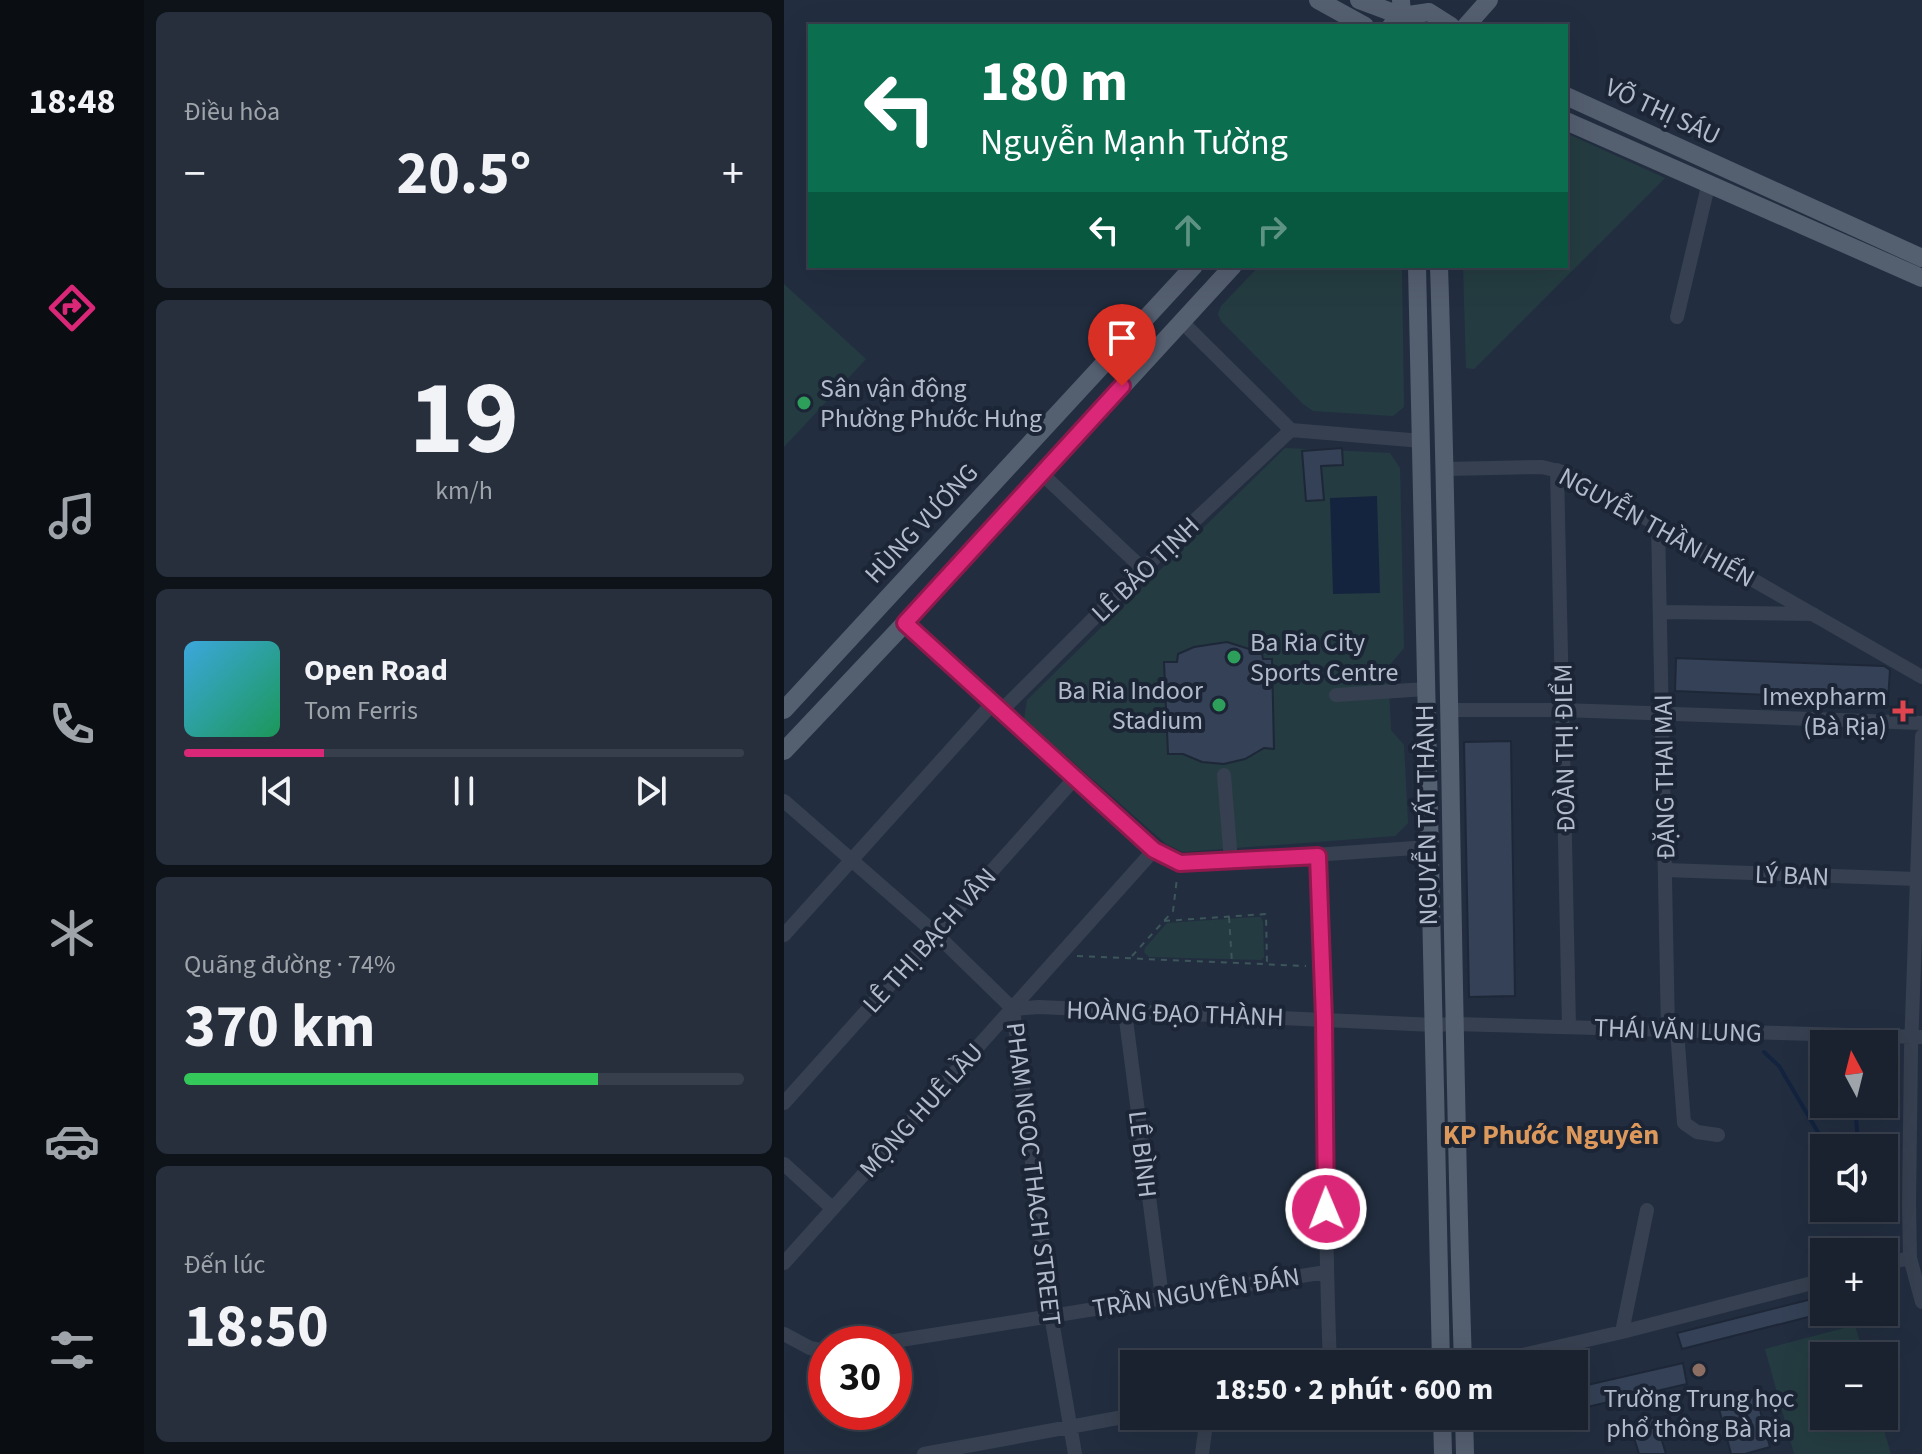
<!DOCTYPE html>
<html lang="vi">
<meta charset="utf-8">
<style>
body{margin:0;font-family:"Source Sans 3",sans-serif;background:#272f3c;color:#f1f3f6;height:100vh;display:flex;flex-direction:column;font-size:30px;white-space:nowrap}
*{box-sizing:border-box;margin:0}
p{font-size:26px;color:#9fa4ab}
.icon{flex:none;width:44px;height:44px;fill:none;stroke:currentColor;stroke-width:2;stroke-linecap:round;stroke-linejoin:round}
.map{position:relative;flex:1;overflow:hidden}
.sheet{display:flex;flex-direction:column;gap:12px;padding:12px;background:#0e131a;width:640px}
.sheet>*{flex:none}
.banner{position:absolute;left:24px;top:24px;width:760px;height:244px;border-radius:0px;box-shadow:0 8px 32px #0002,0 0 0 2px #383f4c;background:#0b6e4f;color:#fff;overflow:hidden}
.needle{width:52px;rotate:353deg}
.controls{position:absolute;left:1026px;top:1030px;display:grid;gap:16px}
.controls a{display:grid;place-items:center;width:88px;height:88px;border-radius:0px;background:#1a2230;box-shadow:0 8px 32px #0002,0 0 0 2px #383f4c;font-size:40px}
.speed{position:absolute;left:24px;top:1326px;display:flex;gap:16px;font-size:40px;font-weight:700;text-align:center}
.speed>*{display:grid;place-content:center;width:104px;height:104px;border-radius:50%;background:#1a2230;box-shadow:0 8px 32px #0002,0 0 0 2px #383f4c;line-height:1}
.speed .limit{border:12px solid #d22;background:#fff;color:#111}
.pin{position:absolute;display:grid;place-items:center;width:68px;height:68px;color:#fff;margin:-82px -34px;border-radius:50% 50% 50% 0;rotate:-45deg;box-shadow:0 0 8px #0007}
.pin .icon{rotate:45deg}
.me{position:absolute;width:88px;margin:-44px;rotate:359deg;stroke-linejoin:round;filter:drop-shadow(0 0 6px #0008)}
.turn{display:flex;align-items:center;gap:28px;height:168px;padding:0 40px;font-size:36px}
.turn .icon{width:104px;height:104px;stroke-width:2.5}
.turn b{display:block;font-size:56px;line-height:68px}
.lanes{display:flex;align-items:center;height:76px;padding:0 40px;background:#0003;justify-content:center;gap:40px;direction:ltr}
.lanes .off{opacity:.35}
.big{font-size:60px;font-weight:700;line-height:1.1}
.sheet .tile{flex:1;display:flex;flex-direction:column;justify-content:center;gap:12px;min-width:0;padding:0 28px;border-radius:12px;background:#272f3c}
.sheet .dial{align-items:center;gap:0}
.dial b{font-size:104px;line-height:1}
.song{display:flex;align-items:center;gap:24px}
.cover{width:96px;height:96px;border-radius:12px;background:linear-gradient(135deg,hsl(200 70% 55%),hsl(150 70% 35%))}
.played{height:8px;border-radius:4px;background:linear-gradient(90deg,#db2777 25%,#383f4c 25%)}
.keys{display:flex;justify-content:space-around;direction:ltr}
.heat{display:flex;justify-content:space-between;align-items:center;font-size:44px;direction:ltr}
.charge{height:12px;border-radius:6px;background:linear-gradient(90deg,#34c759 74%,#383f4c 0)}
.trip{position:absolute;left:336px;top:1350px;width:468px;height:80px;border-radius:0px;background:#1a2230;box-shadow:0 8px 32px #0002,0 0 0 2px #383f4c;font-weight:700;line-height:80px;text-align:center}
main{display:flex;flex:1;min-height:0}
.tabs{display:flex;flex-direction:column;width:144px;justify-content:space-around;align-items:center;background:#0a0e13;color:#9fa4ab}
.tabs .icon{width:56px;height:56px}
.tabs .active{color:#db2777}
.tabs b{font-size:36px;color:#f1f3f6}
.map>svg:first-child{display:block}
.green{fill:#243c41}
.water{fill:#14243f}
.lines{fill:none;stroke-linecap:round;stroke-linejoin:round}
.stream{stroke:#14243f;stroke-width:4}
.building{fill:#344156;stroke:#1d2737;stroke-width:2}
.path{stroke:#3d5659;stroke-width:2;stroke-dasharray:6 6;stroke-linecap:butt}
.minor{stroke:#364050;stroke-width:14}
.major{stroke:#545f70;stroke-width:18}
.route-casing{stroke:#8e194d;stroke-width:20}
.route{stroke:#db2777;stroke-width:14}
.leisure-dot{fill:#2e9e5b;stroke:#1b2535;stroke-width:3}
.health-dot{fill:#e0444e;stroke:#1b2535;stroke-width:3}
.education-dot{fill:#8d6e63;stroke:#1b2535;stroke-width:3}
.labels{text-anchor:middle;stroke-width:8;stroke-linejoin:round;paint-order:stroke}
.street-label{font-size:26px;fill:#b2bbcb;stroke:#1b2535}
.poi-label{font-size:26px;fill:#b2bbcb;stroke:#1b2535;text-anchor:start}
.neighbourhood-label{font-size:28px;font-weight:bold;fill:#dd985b;stroke:#1b2535}
</style>
<main>
<nav class="tabs">
<b>18:48</b>
<svg class="icon active" aria-label="directions" viewBox="0 0 24 24"><path d="M12 3l9 9-9 9-9-9zM9 14v-3h6M13 9l2 2-2 2"/></svg>
<svg class="icon" aria-label="music" viewBox="0 0 24 24"><path d="M9 18V5l10-2v13"/><circle cx="6" cy="18" r="3"/><circle cx="16" cy="16" r="3"/></svg>
<svg class="icon" aria-label="phone" viewBox="0 0 24 24"><path d="M5 4h4l2 5-3 2q2 4 5 5l2-3 5 2v4C11 20 4 13 5 4z"/></svg>
<svg class="icon" aria-label="climate" viewBox="0 0 24 24"><path d="M12 3v18M4 7l16 10M4 17L20 7"/></svg>
<svg class="icon" aria-label="car" viewBox="0 0 24 24"><path d="M5 17H2v-5l4-1 3-4h7l3 4 3 1v5h-3M9 17h6M6 11h13"/><circle cx="7" cy="17" r="2"/><circle cx="17" cy="17" r="2"/></svg>
<svg class="icon" aria-label="filters" viewBox="0 0 24 24"><path d="M4 7h16M4 17h16"/><circle cx="9" cy="7" r="2"/><circle cx="15" cy="17" r="2"/></svg>
</nav>
<section class="sheet">
<div class="tile"><p>Điều hòa</p>
<div class="heat"><a>−</a><b class="big">20.5°</b><a>+</a></div>
</div>
<div class="tile dial"><b>19</b><p>km/h</p></div>
<div class="tile">
<div class="song"><i class="cover"></i><div><b>Open Road</b><p>Tom Ferris</p></div></div>
<div class="played"></div>
<div class="keys"><svg class="icon" aria-label="previous" viewBox="0 0 24 24"><path d="M18 5L8 12l10 7zM5 5v14"/></svg><svg class="icon" aria-label="pause" viewBox="0 0 24 24"><path d="M8 5v14M16 5v14"/></svg><svg class="icon" aria-label="next" viewBox="0 0 24 24"><path d="M6 5l10 7-10 7zM19 5v14"/></svg></div>
</div>
<div class="tile"><p>Quãng đường · 74%</p><b class="big">370 km</b><div class="charge"></div></div>
<div class="tile"><p>Đến lúc</p><b class="big">18:50</b></div>
</section>
<div class="map">
<svg width="1138" height="1454" viewBox="0 0 1138 1454">
<rect width="100%" height="100%" fill="#222e40"/>
<path class="green" d="M 782,133 L 881,178 L 690,369 L 682,368 L 679,266 L 782,266 Z
M 475,266 L 618,266 L 620,407 L 609,416 L 529,411 L 519,404 L 437,321 L 434,314 L 437,306 Z
M 0,284 L 82,359 L 0,447 Z
M 501,448 L 606,453 L 616,468 L 620,648 L 604,667 L 607,730 L 620,745 L 624,823 L 611,836 L 399,852 L 382,844 L 240,719 L 243,700 Z
M 471,917 L 477,917 L 479,923 L 480,957 L 477,960 L 365,957 L 360,952 L 361,948 L 383,923 Z
M 1071,1325 L 1080,1356 L 1040,1356 L 1040,1416 L 1096,1416 L 1107,1454 L 1010,1454 L 981,1349 Z"/>
<path class="water" d="M 593,496 L 596,593 L 549,594 L 546,498 Z"/>
<g class="lines">
<path class="stream" d="M 980,1052 L 995,1066 L 1038,1139 L 1058,1146 L 1074,1143 L 1071,1104"/>
</g>
<path class="building" d="M 558,448 L 559,465 L 537,466 L 540,500 L 522,501 L 518,451 Z
M 443,642 L 478,653 L 479,659 L 488,659 L 490,749 L 480,748 L 461,759 L 440,764 L 418,762 L 399,754 L 384,754 L 380,662 L 393,662 L 394,654 L 410,647 Z
M 892,658 L 1100,666 L 1106,670 L 1104,700 L 891,691 Z
M 727,741 L 731,996 L 685,997 L 680,742 Z
M 1040,1296 L 1040,1313 L 898,1349 L 893,1333 Z
M 899,1363 L 903,1384 L 790,1410 L 790,1388 Z
M 972,1395 L 986,1447 L 961,1454 L 947,1454 L 934,1405 Z
M 871,1417 L 882,1454 L 855,1454 L 846,1425 Z"/>
<g class="lines">
<path class="path" d="M 445,917 L 448,963
M 380,921 L 482,914 L 483,963
M 293,956 L 522,966
M 348,956 L 389,911 L 393,878"/>
<path class="minor" d="M 893,317 L 925,182
M 398,322 L 507,430 L 638,441
M 661,469 L 758,467 L 783,473 L 1138,677
M 773,470 L 785,1027
M 257,473 L 359,569
M 874,524 L 884,1030
M 877,612 L 1029,614
M 121,623 L 370,850 L 396,863 L 414,863 L 645,847
M 552,695 L 642,689
M 667,710 L 779,710 L 1138,723
M 217,711 L 359,569 L 507,430
M 1138,736 L 1127,1050 L 1125,1203 L 1126,1258 L 1138,1302
M 440,775 L 447,861
M 0,801 L 151,933 L 229,1009 L 267,1315 L 291,1454
M 534,856 C 542,1025 539,1195 546,1364
M 882,870 L 1133,879
M 0,935 L 209,703
M 229,1009 L 255,1007 L 650,1025 L 671,1024 L 1138,1037
M 341,1012 L 378,1297
M 893,1031 L 900,1123 L 913,1132 L 934,1135
M 0,1103 L 291,778
M 0,1164 L 48,1208
M 0,1263 L 370,850
M 1100,1264 L 1126,1258
M 838,1332 L 863,1210
M 0,1334 L 26,1348 L 42,1351
M 92,1344 L 542,1272
M 699,1364 L 838,1332 L 1040,1280
M 140,1454 L 350,1415
M 418,1454 L 423,1416"/>
<path class="major" d="M 534,0 L 581,26
M 575,0 L 618,16 L 617,0
M 607,26 L 618,16 L 645,12 L 667,26
M 682,26 L 705,0
M 782,96 L 1138,258
M 782,121 L 1138,278
M 633,266 L 657,1364
M 655,266 C 667,632 667,998 679,1364
M 0,710 L 410,266
M 0,751 L 121,623 L 449,266
M 658,1416 L 659,1454
M 680,1416 L 681,1454"/>
</g>
<g class="lines">
<g class="route-casing">
<path id="route" d="M 338,386 L 121,623 L 370,850 L 396,863 L 534,856 L 540,1019 L 542,1209"/>
</g>
<use href="#route" class="route"/>
</g>
<g class="leisure-dot">
<circle cx="20" cy="403" r="8"/>
<circle cx="450" cy="657" r="8"/>
<circle cx="435" cy="705" r="8"/>
</g>
<path class="health-dot" d="M1115 699h8v8h8v8h-8v8h-8v-8h-8v-8h8z"/>
<circle class="education-dot" cx="915" cy="1370" r="8"/>
<g class="labels">
<g class="street-label">
<text transform="translate(879 111) rotate(25)" y="9">VÕ THỊ SÁU</text>
<text transform="translate(137 523) rotate(-47)" y="9">HÙNG VƯƠNG</text>
<text transform="translate(873 527) rotate(29)" y="9">NGUYỄN THẦN HIẾN</text>
<text transform="translate(361 569) rotate(-44)" y="9">LÊ BẢO TỊNH</text>
<text transform="translate(780 748) rotate(-91)" y="9">ĐOÀN THỊ ĐIỂM</text>
<text transform="translate(880 777) rotate(-91)" y="9">ĐẶNG THAI MAI</text>
<text transform="translate(642 815) rotate(-91)" y="9">NGUYỄN TẤT THÀNH</text>
<text transform="translate(1008 875) rotate(2)" y="9">LÝ BAN</text>
<text transform="translate(145 940) rotate(-48)" y="9">LÊ THỊ BẠCH VÂN</text>
<text transform="translate(391 1013) rotate(2)" y="9">HOÀNG ĐẠO THÀNH</text>
<text transform="translate(894 1030) rotate(2)" y="9">THÁI VĂN LUNG</text>
<text transform="translate(137 1110) rotate(-48)" y="9">MỘNG HUÊ LẦU</text>
<text transform="translate(359 1154) rotate(83)" y="9">LÊ BÌNH</text>
<text transform="translate(250 1174) rotate(83)" y="9">PHAM NGOC THACH STREET</text>
<text transform="translate(412 1292) rotate(-9)" y="9">TRẦN NGUYÊN ĐÁN</text>
</g>
<g class="poi-label">
<text x="36" y="397">Sân vận động<tspan x="36" dy="30">Phường Phước Hưng</tspan></text>
<text x="466" y="651">Ba Ria City<tspan x="466" dy="30">Sports Centre</tspan></text>
<text x="419" y="699" text-anchor="end">Ba Ria Indoor<tspan x="419" dy="30">Stadium</tspan></text>
<text x="1103" y="705" text-anchor="end">Imexpharm<tspan x="1103" dy="30">(Bà Rịa)</tspan></text>
<text x="915" y="1407" text-anchor="middle">Trường Trung học<tspan x="915" dy="30">phổ thông Bà Rịa</tspan></text>
</g>
<g class="neighbourhood-label">
<text x="767" y="1144">KP Phước Nguyên</text>
</g>
</g>
</svg>
<div class="controls">
<a><svg class="needle" viewBox="-14 -14 28 28"><path d="M0-13l5 13h-10z" fill="#e53935"/><path d="M0 13l5-13h-10z" fill="#9fa4ab"/></svg></a>
<a><svg class="icon" aria-label="sound" viewBox="0 0 24 24"><path d="M4 9h4l5-4v14l-5-4H4zM17 9q2 3 0 6"/></svg></a>
<a>+</a>
<a>−</a>
</div>
<div class="speed"><div class="limit">30</div></div>
<div class="pin" style="left:338px;top:386px;background:#d93025"><svg class="icon" aria-label="arrive" viewBox="0 0 24 24"><path d="M6 21V4h12l-3 4 3 4H6"/></svg></div>
<svg class="me" style="left:542px;top:1209px" viewBox="-20 -20 40 40"><circle r="17" fill="#db2777" stroke="#fff" stroke-width="3"/><path d="M0-11L8 9 0 5-8 9z" fill="#fff"/></svg>
<div class="trip">18:50 · 2 phút · 600 m</div>
<div class="banner">
<div class="turn"><svg class="icon" aria-label="left" viewBox="0 0 24 24"><path d="M17 20v-9H6M10 6l-5 5 5 5"/></svg><div><b>180 m</b>Nguyễn Mạnh Tường</div></div>
<div class="lanes"><svg class="icon" aria-label="left" viewBox="0 0 24 24"><path d="M17 20v-9H6M10 6l-5 5 5 5"/></svg><svg class="icon off" aria-label="ahead" viewBox="0 0 24 24"><path d="M12 20V5M6 11l6-6 6 6"/></svg><svg class="icon off" aria-label="right" viewBox="0 0 24 24"><path d="M7 20v-9h11M14 6l5 5-5 5"/></svg></div>
</div>
</div>
</main>
